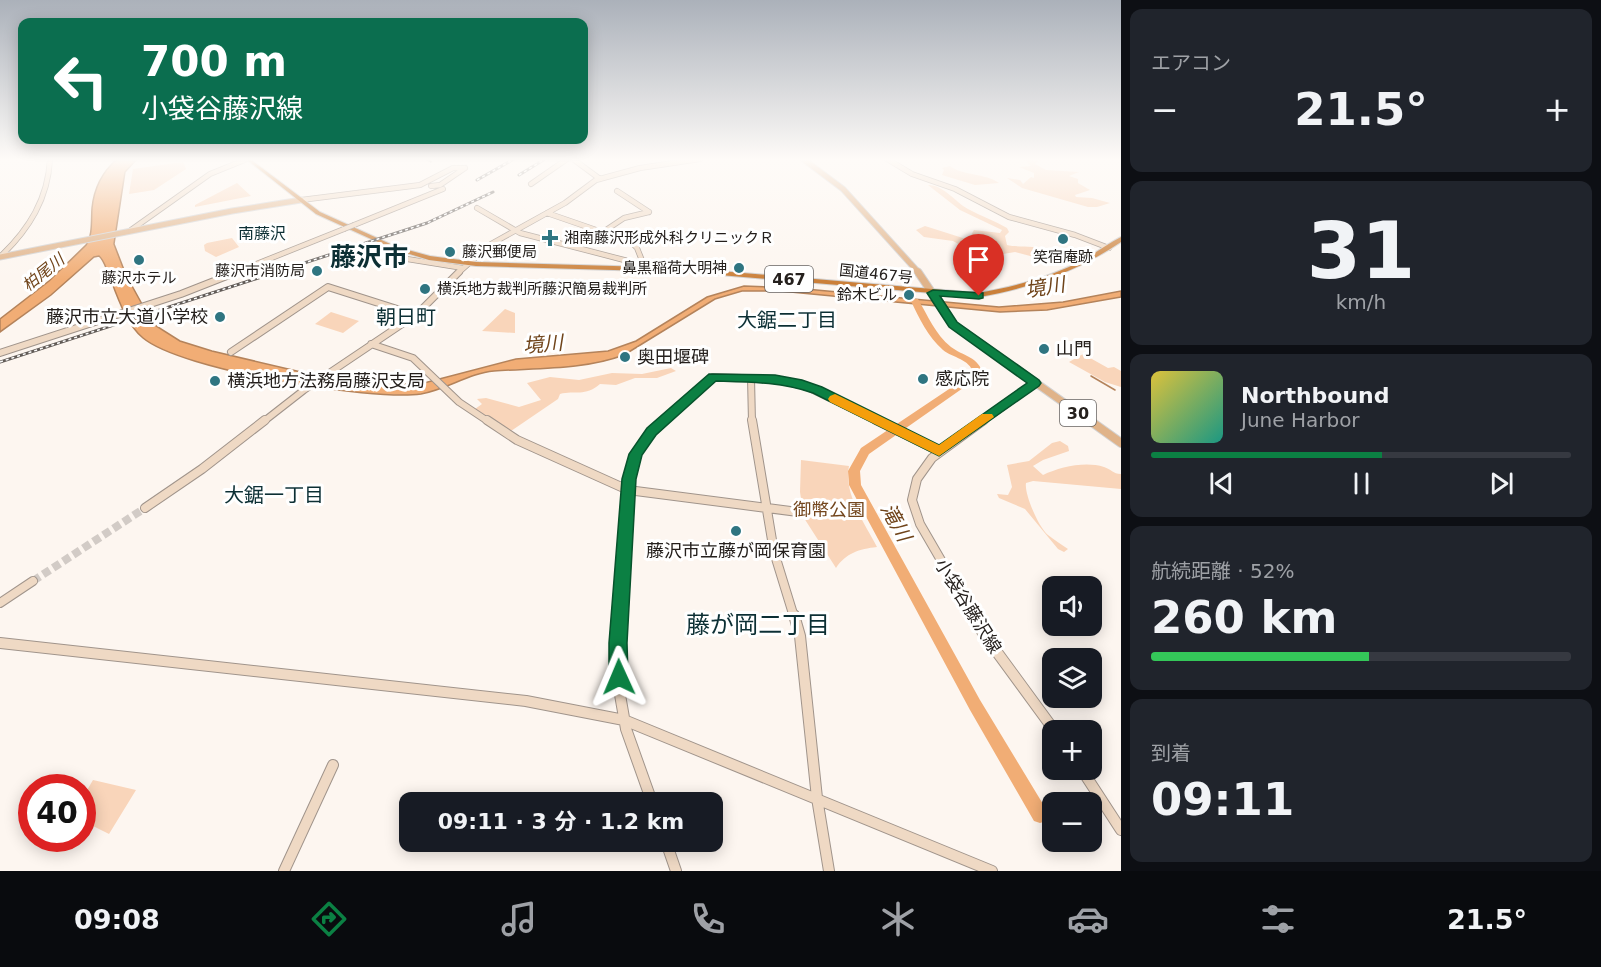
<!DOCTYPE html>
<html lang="ja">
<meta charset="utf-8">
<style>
body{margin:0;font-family:"DejaVu Sans","Noto Sans JP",sans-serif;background:#20242c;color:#f1f3f6;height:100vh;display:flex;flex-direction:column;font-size:22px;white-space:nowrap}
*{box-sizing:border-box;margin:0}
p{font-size:20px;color:#9ea1a6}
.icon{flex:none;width:33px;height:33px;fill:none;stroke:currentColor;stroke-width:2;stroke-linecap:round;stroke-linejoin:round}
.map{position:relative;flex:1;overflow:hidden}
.sheet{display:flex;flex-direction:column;gap:9px;padding:9px;background:#0d0f14;width:480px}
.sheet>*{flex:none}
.guide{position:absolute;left:18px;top:18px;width:570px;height:126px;border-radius:12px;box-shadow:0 3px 15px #0003;background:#0b6e4f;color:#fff;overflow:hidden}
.tools{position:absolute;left:1042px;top:576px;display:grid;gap:12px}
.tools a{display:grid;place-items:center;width:60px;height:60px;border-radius:12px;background:#171b24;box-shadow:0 3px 15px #0003;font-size:30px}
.speed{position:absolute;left:18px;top:774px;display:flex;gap:12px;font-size:30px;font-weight:700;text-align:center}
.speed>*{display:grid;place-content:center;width:78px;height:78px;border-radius:50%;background:#171b24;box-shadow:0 3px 15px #0003;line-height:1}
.speed .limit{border:9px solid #d22;background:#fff;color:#111}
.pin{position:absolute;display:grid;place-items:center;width:51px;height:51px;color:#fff;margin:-62px -26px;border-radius:50% 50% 50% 0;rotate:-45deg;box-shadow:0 0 6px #0007}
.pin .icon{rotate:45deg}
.me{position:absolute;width:66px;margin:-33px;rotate:359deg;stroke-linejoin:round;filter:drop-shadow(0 0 4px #0008)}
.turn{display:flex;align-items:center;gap:21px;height:126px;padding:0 24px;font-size:27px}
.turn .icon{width:78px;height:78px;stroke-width:2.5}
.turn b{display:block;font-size:42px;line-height:51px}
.big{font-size:45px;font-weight:700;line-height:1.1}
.sheet .widget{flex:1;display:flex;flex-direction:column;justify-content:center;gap:9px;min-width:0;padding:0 21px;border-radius:12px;background:#20242c}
.sheet .dial{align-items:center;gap:0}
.dial b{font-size:78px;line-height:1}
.song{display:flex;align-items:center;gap:18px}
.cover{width:72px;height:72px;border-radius:9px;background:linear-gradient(135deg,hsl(50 70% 55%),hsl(170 70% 35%))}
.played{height:6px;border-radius:3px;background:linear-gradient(90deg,#0b8043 55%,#363941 55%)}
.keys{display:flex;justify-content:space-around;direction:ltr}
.heat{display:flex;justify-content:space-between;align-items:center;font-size:33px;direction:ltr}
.charge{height:9px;border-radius:4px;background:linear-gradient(90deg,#34c759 52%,#363941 0)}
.trip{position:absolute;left:399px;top:792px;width:324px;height:60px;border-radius:12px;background:#171b24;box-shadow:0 3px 15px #0003;font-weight:700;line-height:60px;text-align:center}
.dock{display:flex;height:96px;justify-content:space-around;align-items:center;background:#090b0e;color:#9ea1a6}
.dock .icon{width:42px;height:42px}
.dock .current{color:#0b8043}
.dock b{font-size:27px;color:#f1f3f6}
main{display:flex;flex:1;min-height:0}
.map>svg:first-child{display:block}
.green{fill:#f9d5ba}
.water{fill:#f1ad75;stroke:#b4835b;stroke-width:1.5}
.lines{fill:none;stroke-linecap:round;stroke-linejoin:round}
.stream{stroke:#b4835b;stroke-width:1.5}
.river{fill:#f1ad75;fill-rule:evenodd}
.secondary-tunnel{stroke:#d2cbc6;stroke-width:8;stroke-dasharray:8 4;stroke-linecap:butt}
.secondary-far3-casing{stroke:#a0948b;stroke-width:6}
.secondary-far2-casing{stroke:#a0948b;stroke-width:8}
.secondary-far1-casing{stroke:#a0948b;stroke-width:10}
.secondary-casing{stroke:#a0948b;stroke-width:12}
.primary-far2-casing{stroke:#d3d2d2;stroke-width:7}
.primary-far1-casing{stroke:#d3d2d2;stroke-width:9}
.primary-casing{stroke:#d3d2d2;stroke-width:10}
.highway-casing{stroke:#d3d2d2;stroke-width:2}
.secondary-far3{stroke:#efd9c4;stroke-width:4.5}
.secondary-far2{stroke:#efd9c4;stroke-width:6}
.secondary-far1{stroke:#efd9c4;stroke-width:8}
.secondary{stroke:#efd9c4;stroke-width:10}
.primary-far2{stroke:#e0b389;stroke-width:5}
.primary-far1{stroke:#e0b389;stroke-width:7}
.primary{stroke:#e0b389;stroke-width:8}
.highway{fill:#cb803a;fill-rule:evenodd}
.tram{stroke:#615b57;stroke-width:1.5}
.rail-casing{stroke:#615b57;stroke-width:3}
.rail{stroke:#fff;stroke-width:1.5;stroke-dasharray:3;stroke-linecap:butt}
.secondary-bridge-casing{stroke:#a0948b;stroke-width:6;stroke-linecap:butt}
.secondary-bridge{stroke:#efd9c4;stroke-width:4.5}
.route{fill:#0b8043;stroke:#07532c;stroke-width:1.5}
.slow{fill:#f59e0b}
.poi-dot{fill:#2f7581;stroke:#fff;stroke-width:2}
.labels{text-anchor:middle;stroke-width:6;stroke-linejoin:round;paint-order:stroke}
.far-poi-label{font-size:15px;fill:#25201d;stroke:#fff;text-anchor:start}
.far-street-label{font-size:15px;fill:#25201d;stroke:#fff}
.far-neighbourhood-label{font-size:16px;fill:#0c2f34;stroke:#fff}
.far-water-label{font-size:16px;font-style:italic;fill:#70441a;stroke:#fff}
.shield{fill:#fff;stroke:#666361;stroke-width:1.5}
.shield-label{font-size:16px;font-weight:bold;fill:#25201d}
.poi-label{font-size:18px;fill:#25201d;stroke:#fff;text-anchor:start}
.park-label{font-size:18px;fill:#73461d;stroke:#fff}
.street-label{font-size:18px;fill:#25201d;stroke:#fff}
.water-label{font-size:20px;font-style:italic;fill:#70441a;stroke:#fff}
.neighbourhood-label{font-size:20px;fill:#0c2f34;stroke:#fff}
.near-neighbourhood-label{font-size:24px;fill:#0c2f34;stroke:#fff}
.far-town-label{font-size:26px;font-weight:bold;fill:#0c2f34;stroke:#fff}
</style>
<main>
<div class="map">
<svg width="1121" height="871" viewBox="0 0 1121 871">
<rect width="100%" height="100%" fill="#fdf6f0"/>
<path class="green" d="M 1024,159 L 1038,161 L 1035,164 L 1046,170 L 1079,172 L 1069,176 L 1078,179 L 1078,183 L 1090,190 L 1075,195 L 1076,197 L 1092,198 L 1110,203 L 1097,207 L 1088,207 L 1022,188 L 1007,178 L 1020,180 L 1023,184 L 1031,177 L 1034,178 L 1034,173 L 1019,167 L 1031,166 Z
M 183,162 L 186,169 L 154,190 L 129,194 L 133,169 Z
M 950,166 C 963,176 985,173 999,183 L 975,185 L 942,175 L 944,170 L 942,168 Z
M 237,183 L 251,196 L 195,207 L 195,205 Z
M 928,185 C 944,185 955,202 968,209 C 981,216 995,221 1007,228 L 1009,232 L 1005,236 L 1007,245 C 1019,248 1038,244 1046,252 L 1034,257 L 1015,252 L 1003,254 L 985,248 L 969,250 L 953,241 L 924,237 L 916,230 L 925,226 L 966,239 L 970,237 L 974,230 L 1000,233 L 1002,230 L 960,210 Z
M 232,238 L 239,247 L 216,257 L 205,251 L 204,245 L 207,243 Z
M 505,309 L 515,313 L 515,333 L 482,331 Z
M 331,312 L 359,321 L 343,333 L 315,324 Z
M 1083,354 L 1108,368 L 1114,367 L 1121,371 L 1121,387 L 1105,382 L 1069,362 Z
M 671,368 L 676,371 L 657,378 L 635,378 L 616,385 L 600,384 C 585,397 575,390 560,394 L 558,399 L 511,431 L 475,409 L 482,404 L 477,399 L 486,398 L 519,407 L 541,400 L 527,383 L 550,377 L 579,380 L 612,373 L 642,374 Z
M 1060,441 L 1068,446 L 1069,451 L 1043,460 L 1033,466 L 1043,475 C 1060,467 1085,461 1104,467 C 1111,469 1113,474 1121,474 L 1121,489 L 1033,481 L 1026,483 C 1024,494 1039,528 1048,535 C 1054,540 1061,544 1068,549 L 1064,552 L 1058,549 L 1025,509 L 999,498 L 997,494 L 1008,495 L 1012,487 L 1007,465 L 1029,461 L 1052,443 Z
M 801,460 L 849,466 C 843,493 865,524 877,547 C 859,549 846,553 836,568 L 804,518 L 800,492 Z
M 93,780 L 136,790 L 109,834 L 83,821 L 83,797 Z"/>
<path class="water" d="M 117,159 L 137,159 L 125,172 L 114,244 L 126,275 L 153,324 L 180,341 L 212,351 L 301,372 L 359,381 L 391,385 L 424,383 L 516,359 L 608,351 L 636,341 L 707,297 L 744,286 L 795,288 L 999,307 L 1063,302 L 1121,291 L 1121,297 L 1047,310 L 1000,312 L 780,291 L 742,291 L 715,299 L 624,355 C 584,370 537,368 494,371 C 469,373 446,390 421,394 C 370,401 181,370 143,338 C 126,324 117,296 109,275 C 106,269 104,260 99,256 L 94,257 L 51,295 L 0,332 L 0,319 L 49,281 L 86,245 C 93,235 91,220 92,208 C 94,188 102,172 117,159 Z"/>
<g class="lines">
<path class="stream" d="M 1091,376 L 1115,390"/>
<path class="river" d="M 912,299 L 918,299 C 928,316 935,334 951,347 C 963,356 979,357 983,374 L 869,454 L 860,471 L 861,485 L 980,700 L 1046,809 L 1048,815 L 1046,821 L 1040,823 L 1034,821 L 970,710 L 849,485 L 848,471 L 861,448 L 973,373 C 970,359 953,358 943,350 C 928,337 919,318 911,301 Z"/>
<path class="secondary-tunnel" d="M 33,581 L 145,508"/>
<g class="secondary-far3-casing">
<path id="secondary-far3" d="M 573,159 L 600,179
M 887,159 L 912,174 L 955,189 L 1009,217 L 1075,235 L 1109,248
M 531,184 L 567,159
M 431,186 L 440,185 L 465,168
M 617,191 L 649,212
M 301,200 L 420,185 L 453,168 L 465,168
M 477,208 L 520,233 L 628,261
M 547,213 L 631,242 L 637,248 L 645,268
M 354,225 L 443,189
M 131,230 L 210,174 L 247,159
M 603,232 L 624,218 L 649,212
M 1,256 C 29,229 48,199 50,159
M 401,258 L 463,268
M 234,273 L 344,229
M 458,273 L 491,244 L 565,203 L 596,180 L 640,168 L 700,159"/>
</g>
<g class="secondary-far2-casing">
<path id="secondary-far2" d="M 371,344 L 413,358 L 459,402 L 489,422
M 231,352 L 328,287 L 416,315
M 0,353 L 181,294 L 237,272
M 751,378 L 752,422
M 263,422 L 304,390 L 417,314 L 459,272
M 664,422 L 713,377 L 775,379 L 803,385 L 879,422
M 982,422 L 1035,383"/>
</g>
<g class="secondary-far1-casing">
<path id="secondary-far1" d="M 487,420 L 517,440 L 628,490 L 798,512
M 752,420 L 774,552 L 794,617
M 876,420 L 939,451
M 145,508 L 202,469 L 265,420
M 0,603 L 33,581
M 620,617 L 629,479 L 636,454 L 646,438 L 665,420
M 974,617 L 920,524 L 912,500 L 917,479 L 932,458 L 984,420"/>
</g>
<g class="secondary-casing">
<path id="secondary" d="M 620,615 L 619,689 L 626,729 L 652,802
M 794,615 L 800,636 L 817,798 L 829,871
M 973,615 L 983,633 L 1054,730
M 0,643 L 526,701 L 624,720 L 992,871
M 1082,770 L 1121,830
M 666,842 L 676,871
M 284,871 L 333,765"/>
</g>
<g class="primary-far2-casing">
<path id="primary-far2" d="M 803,159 L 843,189 L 919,273
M 0,257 L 232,211 L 301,200"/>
</g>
<g class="primary-far1-casing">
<path id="primary-far1" d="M 918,272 L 953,324 L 1091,422"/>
</g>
<g class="primary-casing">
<path id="primary" d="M 1089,420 L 1121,443"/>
</g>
<g class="highway-casing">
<path id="highway" d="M 246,159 L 250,159 L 320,212 L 397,247 L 430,256 L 476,262 L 684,268 L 979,293 C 1016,286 1052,277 1085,259 C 1097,252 1109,243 1121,237 L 1121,242 C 1078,271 1031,288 979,297 L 684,272 L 476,266 L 429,260 L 393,249 L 316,214 Z"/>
</g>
<use href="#secondary-far3" class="secondary-far3"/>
<use href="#secondary-far2" class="secondary-far2"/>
<use href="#secondary-far1" class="secondary-far1"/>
<use href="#secondary" class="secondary"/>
<use href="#primary-far2" class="primary-far2"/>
<use href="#primary-far1" class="primary-far1"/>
<use href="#primary" class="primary"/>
<use href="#highway" class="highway"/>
<path class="tram" d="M 426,159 L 431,162"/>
<g class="rail-casing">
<path id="rail" d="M 519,175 L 545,159
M 477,180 L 514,159
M 0,362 L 427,223 L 493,192"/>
</g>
<use href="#rail" class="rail"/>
<g class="secondary-bridge-casing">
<path id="secondary-bridge" d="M 344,229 L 354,225"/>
</g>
<use href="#secondary-bridge" class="secondary-bridge"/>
</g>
<linearGradient id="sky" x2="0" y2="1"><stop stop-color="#abb1ba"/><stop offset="0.57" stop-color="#fefbf8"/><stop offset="1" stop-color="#fefbf8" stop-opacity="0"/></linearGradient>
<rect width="1121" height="280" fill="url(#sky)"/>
<path class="route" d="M 933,290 L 983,293 L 983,298 L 979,299 L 940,296 L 957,322 L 1039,380 L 1041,383 L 1039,386 L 939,456 L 813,393 C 781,382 750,382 716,381 L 656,435 L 642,455 L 636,479 L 627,643 L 628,677 L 625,683 L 619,686 L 612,683 L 609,677 L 609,643 L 622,479 L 629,454 L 647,428 L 709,374 L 775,375 L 802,380 L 822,387 L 939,445 L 1027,383 L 949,327 L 927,293 Z"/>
<path class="slow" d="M 835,394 L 939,445 L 982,414 L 992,414 L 994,417 L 939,456 L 830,402 L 828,399 L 830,396 Z"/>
<g class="poi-dot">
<path d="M547 229h6v6h6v6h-6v6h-6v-6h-6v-6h6z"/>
<circle cx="1063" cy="239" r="6"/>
<circle cx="450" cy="252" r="6"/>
<circle cx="139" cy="260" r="6"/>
<circle cx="739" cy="268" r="6"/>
<circle cx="317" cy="271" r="6"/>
<circle cx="425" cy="289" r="6"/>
<circle cx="909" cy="295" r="6"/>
<circle cx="220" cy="317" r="6"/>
<circle cx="1044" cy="349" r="6"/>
<circle cx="625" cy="357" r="6"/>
<circle cx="923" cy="379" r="6"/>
<circle cx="215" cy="381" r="6"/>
<circle cx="736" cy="531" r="6"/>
</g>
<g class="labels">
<g class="far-poi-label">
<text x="564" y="243">湘南藤沢形成外科クリニックＲ</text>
<text x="462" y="257">藤沢郵便局</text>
<text x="1063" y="262" text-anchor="middle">笑宿庵跡</text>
<text x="727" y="273" text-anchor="end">鼻黒稲荷大明神</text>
<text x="305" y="276" text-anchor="end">藤沢市消防局</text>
<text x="139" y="283" text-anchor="middle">藤沢ホテル</text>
<text x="437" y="294">横浜地方裁判所藤沢簡易裁判所</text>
<text x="897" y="300" text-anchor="end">鈴木ビル</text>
</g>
<g class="far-street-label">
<text transform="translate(876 274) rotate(6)" y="5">国道467号</text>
</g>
<g class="far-neighbourhood-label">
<text x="262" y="239">南藤沢</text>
</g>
<g class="far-water-label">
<text transform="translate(43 272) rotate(-39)" y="6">柏尾川</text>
</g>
<g class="shield">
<rect x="765" y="266" width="48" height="26" rx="4.5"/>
<rect x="1060" y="400" width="36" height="26" rx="4.5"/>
</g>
<g class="shield-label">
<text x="789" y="285">467</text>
<text x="1078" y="419">30</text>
</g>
<g class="poi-label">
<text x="208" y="323" text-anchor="end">藤沢市立大道小学校</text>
<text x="1056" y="355">山門</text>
<text x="637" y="363">奥田堰碑</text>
<text x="935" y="385">感応院</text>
<text x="227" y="387">横浜地方法務局藤沢支局</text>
<text x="736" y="557" text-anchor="middle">藤沢市立藤が岡保育園</text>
</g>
<g class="park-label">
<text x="829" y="516">御幣公園</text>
</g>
<g class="street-label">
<text transform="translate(968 606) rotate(58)" y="6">小袋谷藤沢線</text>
</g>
<g class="water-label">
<text transform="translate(1045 287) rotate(-9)" y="7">境川</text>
<text transform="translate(543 344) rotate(-5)" y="7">境川</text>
<text transform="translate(896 522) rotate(61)" y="7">滝川</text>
</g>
<g class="neighbourhood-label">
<text x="406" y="324">朝日町</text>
<text x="787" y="327">大鋸二丁目</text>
<text x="274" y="502">大鋸一丁目</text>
</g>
<g class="near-neighbourhood-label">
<text x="758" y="633">藤が岡二丁目</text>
</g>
<g class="far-town-label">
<text x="369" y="266">藤沢市</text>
</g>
</g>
</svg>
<div class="tools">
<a><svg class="icon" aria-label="sound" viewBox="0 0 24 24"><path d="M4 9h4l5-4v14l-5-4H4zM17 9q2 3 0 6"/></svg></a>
<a><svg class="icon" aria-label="layers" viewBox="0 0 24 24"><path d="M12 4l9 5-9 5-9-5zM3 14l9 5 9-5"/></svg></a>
<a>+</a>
<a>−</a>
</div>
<div class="speed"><div class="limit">40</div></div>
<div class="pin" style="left:979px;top:296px;background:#d93025"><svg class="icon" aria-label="arrive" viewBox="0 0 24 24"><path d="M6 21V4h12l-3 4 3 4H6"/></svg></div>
<svg class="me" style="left:619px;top:677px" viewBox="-20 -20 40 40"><path d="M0-17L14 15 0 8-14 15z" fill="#0b8043" stroke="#fff" stroke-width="4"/></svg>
<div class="trip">09:11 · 3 分 · 1.2 km</div>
<div class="guide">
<div class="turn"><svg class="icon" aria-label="left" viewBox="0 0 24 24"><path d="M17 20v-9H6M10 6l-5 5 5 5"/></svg><div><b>700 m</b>小袋谷藤沢線</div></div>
</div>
</div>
<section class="sheet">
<div class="widget"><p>エアコン</p>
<div class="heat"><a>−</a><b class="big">21.5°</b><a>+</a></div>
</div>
<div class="widget dial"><b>31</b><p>km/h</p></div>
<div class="widget">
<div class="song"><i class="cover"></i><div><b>Northbound</b><p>June Harbor</p></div></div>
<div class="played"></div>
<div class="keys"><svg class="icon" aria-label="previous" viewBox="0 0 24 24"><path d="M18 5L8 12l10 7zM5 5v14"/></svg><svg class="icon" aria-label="pause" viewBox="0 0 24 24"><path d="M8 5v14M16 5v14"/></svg><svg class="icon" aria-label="next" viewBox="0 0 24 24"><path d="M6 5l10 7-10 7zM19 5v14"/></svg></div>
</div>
<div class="widget"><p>航続距離 · 52%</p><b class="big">260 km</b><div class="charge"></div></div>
<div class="widget"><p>到着</p><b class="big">09:11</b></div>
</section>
</main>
<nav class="dock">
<b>09:08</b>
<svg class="icon current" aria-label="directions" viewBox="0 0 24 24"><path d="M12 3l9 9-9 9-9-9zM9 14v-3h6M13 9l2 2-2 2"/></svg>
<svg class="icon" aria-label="music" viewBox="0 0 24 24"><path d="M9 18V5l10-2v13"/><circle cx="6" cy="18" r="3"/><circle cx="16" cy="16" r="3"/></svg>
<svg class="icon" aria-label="phone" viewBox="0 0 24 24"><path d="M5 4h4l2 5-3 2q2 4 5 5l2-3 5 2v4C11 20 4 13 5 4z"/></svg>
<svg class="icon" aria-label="climate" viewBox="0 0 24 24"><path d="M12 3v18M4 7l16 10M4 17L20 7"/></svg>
<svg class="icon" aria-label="car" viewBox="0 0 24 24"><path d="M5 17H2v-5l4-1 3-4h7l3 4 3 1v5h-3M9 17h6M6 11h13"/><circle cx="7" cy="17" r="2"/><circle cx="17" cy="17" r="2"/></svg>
<svg class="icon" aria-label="filters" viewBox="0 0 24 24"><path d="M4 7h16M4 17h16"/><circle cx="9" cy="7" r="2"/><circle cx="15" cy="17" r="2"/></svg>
<b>21.5°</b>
</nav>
